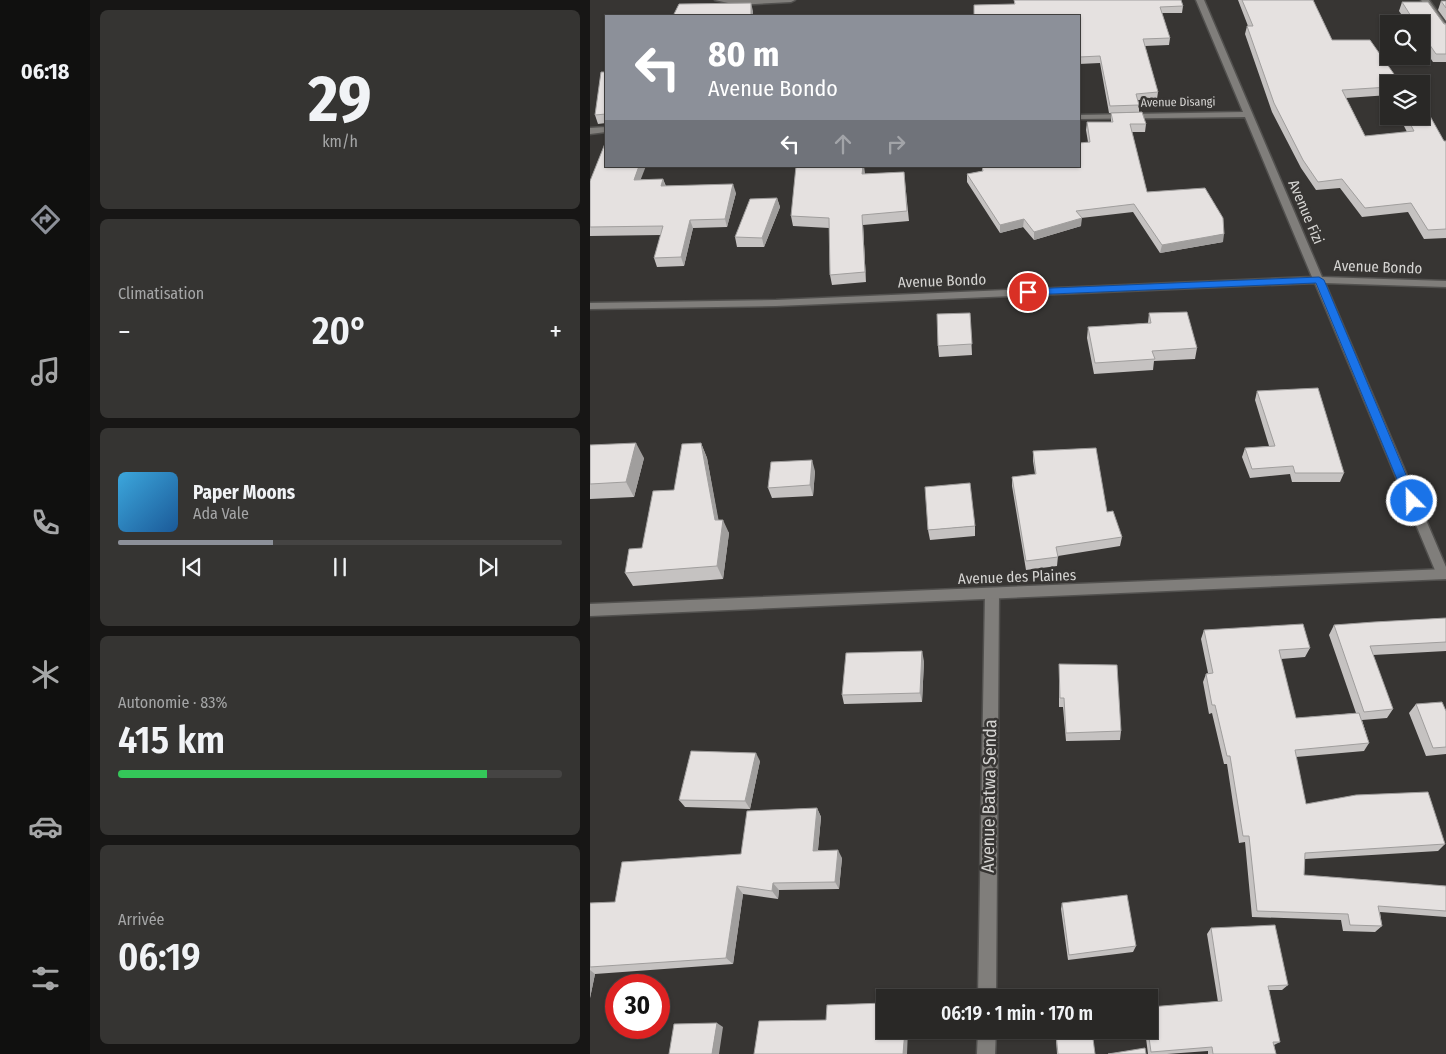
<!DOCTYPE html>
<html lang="fr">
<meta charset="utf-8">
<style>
body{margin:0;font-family:"Fira Sans Condensed",sans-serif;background:#353432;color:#f1f3f6;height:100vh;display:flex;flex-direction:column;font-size:19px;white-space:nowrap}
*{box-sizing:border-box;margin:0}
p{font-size:16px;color:#a5a6a7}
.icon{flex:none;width:28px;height:28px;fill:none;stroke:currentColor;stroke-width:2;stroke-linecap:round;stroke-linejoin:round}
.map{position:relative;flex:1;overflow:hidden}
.panel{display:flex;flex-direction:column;gap:10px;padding:10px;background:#171615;width:500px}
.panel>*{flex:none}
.banner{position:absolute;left:15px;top:15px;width:475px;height:152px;border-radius:0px;box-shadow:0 1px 4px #0004,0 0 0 1px #454443;background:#8c9099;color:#fff;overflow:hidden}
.controls{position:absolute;left:790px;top:15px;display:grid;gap:10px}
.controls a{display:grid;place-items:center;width:50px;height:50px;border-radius:0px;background:#292826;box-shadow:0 1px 4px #0004,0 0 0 1px #454443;font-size:25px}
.speed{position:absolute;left:15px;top:974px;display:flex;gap:10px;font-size:25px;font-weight:700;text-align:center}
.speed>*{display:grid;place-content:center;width:65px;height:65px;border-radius:50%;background:#292826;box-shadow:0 1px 4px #0004,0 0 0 1px #454443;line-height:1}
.speed .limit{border:8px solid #d22;background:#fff;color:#111}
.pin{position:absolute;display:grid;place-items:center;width:42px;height:42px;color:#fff;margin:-21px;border:2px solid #fff;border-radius:50%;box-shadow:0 1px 5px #0007}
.me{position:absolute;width:55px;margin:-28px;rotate:337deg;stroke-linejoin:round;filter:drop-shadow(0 0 4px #0008)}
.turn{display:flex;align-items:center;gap:18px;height:105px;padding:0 20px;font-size:22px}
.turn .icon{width:65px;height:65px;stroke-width:2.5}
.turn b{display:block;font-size:35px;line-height:42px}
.lanes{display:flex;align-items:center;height:48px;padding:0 20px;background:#0003;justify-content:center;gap:25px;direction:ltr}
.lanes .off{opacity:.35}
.big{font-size:38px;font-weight:600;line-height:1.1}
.panel .widget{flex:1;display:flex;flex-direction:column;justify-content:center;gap:8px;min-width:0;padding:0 18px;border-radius:8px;background:#353432}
.panel .dial{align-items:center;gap:0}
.dial b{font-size:65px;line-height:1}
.song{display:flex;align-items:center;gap:15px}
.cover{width:60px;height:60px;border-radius:8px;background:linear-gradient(135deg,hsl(200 70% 55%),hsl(210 70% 35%))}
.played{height:5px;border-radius:2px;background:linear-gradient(90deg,#8c9099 35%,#454443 35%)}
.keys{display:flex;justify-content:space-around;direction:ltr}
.heat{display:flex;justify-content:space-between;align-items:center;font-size:28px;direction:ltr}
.charge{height:8px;border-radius:4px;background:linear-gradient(90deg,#34c759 83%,#454443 0)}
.trip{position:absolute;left:286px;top:989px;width:282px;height:50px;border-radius:0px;background:#292826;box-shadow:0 1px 4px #0004,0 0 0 1px #454443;font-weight:600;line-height:50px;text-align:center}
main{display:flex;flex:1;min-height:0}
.menu{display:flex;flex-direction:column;width:90px;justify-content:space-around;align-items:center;background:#10100f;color:#a5a6a7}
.menu .icon{width:35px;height:35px}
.menu .active{color:#8c9099}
.menu b{font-size:22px;color:#f1f3f6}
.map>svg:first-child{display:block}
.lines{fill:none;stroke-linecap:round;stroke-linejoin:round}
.street-casing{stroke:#52514f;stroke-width:3}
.secondary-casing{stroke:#52514f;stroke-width:3}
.street{fill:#807e7b;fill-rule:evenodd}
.secondary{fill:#807e7b;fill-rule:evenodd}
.wall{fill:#c5c2c1}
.shaded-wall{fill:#a09e9d}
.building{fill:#e5e1e0;stroke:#a09e9d}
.route{fill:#1a73e8;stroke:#114b97}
.labels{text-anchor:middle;stroke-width:5;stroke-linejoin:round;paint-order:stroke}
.far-street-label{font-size:12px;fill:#d6d5d3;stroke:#373533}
.street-label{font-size:15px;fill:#d6d5d3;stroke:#373533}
.near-street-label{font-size:18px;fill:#d6d5d3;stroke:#373533}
</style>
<main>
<nav class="menu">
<b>06:18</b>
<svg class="icon active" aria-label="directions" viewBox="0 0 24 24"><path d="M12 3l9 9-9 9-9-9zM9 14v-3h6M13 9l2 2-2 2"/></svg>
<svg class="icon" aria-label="music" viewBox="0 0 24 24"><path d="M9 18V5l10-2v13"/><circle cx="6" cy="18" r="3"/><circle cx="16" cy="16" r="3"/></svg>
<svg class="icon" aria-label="phone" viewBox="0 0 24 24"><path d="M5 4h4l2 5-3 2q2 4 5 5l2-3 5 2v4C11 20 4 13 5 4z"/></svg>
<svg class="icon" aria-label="climate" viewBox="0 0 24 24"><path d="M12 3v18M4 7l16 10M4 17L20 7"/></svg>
<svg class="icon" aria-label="car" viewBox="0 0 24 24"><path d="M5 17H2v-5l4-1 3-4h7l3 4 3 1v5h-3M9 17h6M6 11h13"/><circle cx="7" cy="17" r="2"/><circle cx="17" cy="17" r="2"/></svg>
<svg class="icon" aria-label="filters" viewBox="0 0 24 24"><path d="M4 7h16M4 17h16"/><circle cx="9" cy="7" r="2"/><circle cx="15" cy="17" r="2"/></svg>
</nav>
<section class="panel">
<div class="widget dial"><b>29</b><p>km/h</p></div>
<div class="widget"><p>Climatisation</p>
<div class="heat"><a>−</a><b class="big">20°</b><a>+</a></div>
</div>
<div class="widget">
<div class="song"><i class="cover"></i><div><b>Paper Moons</b><p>Ada Vale</p></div></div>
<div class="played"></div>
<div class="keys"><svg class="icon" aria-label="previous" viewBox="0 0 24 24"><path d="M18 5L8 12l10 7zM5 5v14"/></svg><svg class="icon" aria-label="pause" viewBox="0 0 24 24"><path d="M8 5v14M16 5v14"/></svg><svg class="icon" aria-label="next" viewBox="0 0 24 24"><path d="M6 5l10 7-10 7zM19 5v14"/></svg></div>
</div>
<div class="widget"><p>Autonomie · 83%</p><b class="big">415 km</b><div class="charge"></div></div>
<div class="widget"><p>Arrivée</p><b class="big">06:19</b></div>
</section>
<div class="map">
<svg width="856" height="1054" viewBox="0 0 856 1054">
<rect width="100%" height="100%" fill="#373533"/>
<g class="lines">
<g class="street-casing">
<path id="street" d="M 125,0 L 205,0 L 201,2 L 147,5 Z
M 606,0 L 614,0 L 732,277 L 856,281 L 856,287 L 735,283 L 856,567 L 856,579 L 848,579 L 847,575 L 725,283 L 186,306 L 0,309 L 0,303 L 186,300 L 722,277 L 655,117 L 489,119 L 489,115 L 653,112 Z
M 831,0 L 839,0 L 856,24 L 856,31 L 853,31 Z
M 0,128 L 16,127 L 16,132 L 0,134 Z
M 402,588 L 407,590 L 409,594 L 406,998 L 388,998 L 395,594 L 397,590 Z
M 388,1030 L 406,1030 L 405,1054 L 387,1054 Z"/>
</g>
<g class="secondary-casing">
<path id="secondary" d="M 856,569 L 856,579 L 0,616 L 0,604 Z"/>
</g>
<use href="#street" class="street"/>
<use href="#secondary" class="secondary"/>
</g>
<path class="wall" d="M 424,0 L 591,0 L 593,6 L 592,13 L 572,13 L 580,38 L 579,45 L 555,46 L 568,92 L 567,99 L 548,100 L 549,105 L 549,112 L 519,113 L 510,63 L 489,64 L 489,16 L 424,4 Z
M 648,0 L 723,0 L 742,40 L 799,84 L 799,95 L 756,98 L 775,136 L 817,132 L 809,116 L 831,116 L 854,141 L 856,141 L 856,238 L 834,239 L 818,212 L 772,217 L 750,188 L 726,190 L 711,168 L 682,112 L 655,34 L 657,26 L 658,26 Z
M 851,1 L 856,1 L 856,21 L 848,10 Z
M 812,2 L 856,24 L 856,62 L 843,62 L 831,44 L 831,24 L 818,24 L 809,11 Z
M 16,72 L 16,123 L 8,124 L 5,115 Z
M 521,113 L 556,124 L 555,132 L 542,132 L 557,192 L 633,242 L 570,253 L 543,212 L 491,218 L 491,226 L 444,240 L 433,227 L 410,233 L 377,182 L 377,174 L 392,171 L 392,166 L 489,166 L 498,142 L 496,130 L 497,122 L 521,122 Z
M 314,172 L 319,221 L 273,225 L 276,282 L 242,285 L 240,275 L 239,228 L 203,226 L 201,216 L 275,173 L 275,174 Z
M 73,179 L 76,186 L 146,193 L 137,227 L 103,228 L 94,266 L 67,267 L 64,258 L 71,235 L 0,236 L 0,181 Z
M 187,198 L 190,207 L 174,247 L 147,247 L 145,237 Z
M 380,313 L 382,355 L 349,357 L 348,346 Z
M 559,313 L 607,348 L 605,359 L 564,361 L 563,370 L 504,374 L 497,338 L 498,327 L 558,323 Z
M 667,391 L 754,473 L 750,482 L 702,482 L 700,474 L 660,478 L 652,457 L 655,448 L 679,446 L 665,400 Z
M 111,443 L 117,458 L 128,520 L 139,533 L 133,579 L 43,586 L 35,573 L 52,548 L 84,490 Z
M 0,445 L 54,458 L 44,497 L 0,499 Z
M 443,451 L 517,512 L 532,537 L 530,546 L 468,556 L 467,566 L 436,570 L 422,486 L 422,477 L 445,474 L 443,461 Z
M 225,471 L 223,496 L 182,498 L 178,488 Z
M 385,526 L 385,536 L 340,540 L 338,530 Z
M 856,618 L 856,651 L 783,655 L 803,709 L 797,718 L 772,720 L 779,743 L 774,751 L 706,757 L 716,804 L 855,844 L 848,851 L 715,859 L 714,875 L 856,886 L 856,917 L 790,912 L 792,926 L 785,932 L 753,931 L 751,920 L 662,917 L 655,842 L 649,843 L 637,764 L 634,764 L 622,713 L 619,714 L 613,682 L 616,674 L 618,673 L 611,639 L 614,630 L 720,648 L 715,657 L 691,659 L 706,718 L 766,713 L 739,635 L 744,625 Z
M 334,661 L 332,702 L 254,704 L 252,695 Z
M 469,664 L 531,731 L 530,740 L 476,741 L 473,707 L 469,707 Z
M 826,704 L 856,711 L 856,754 L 836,756 L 819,713 Z
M 170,761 L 160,809 L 95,807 L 89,800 Z
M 227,808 L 231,817 L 228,850 L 252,858 L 249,889 L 189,890 L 188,899 L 153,894 L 143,964 L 5,974 L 0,998 L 0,903 L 25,902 L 151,854 Z
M 472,903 L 546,946 L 543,952 L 478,960 L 471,909 Z
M 621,928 L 698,985 L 692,990 L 678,990 L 690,1042 L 684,1045 L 686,1054 L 618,1054 L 618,1051 L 577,1054 L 558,1054 L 555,1030 L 560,1030 L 628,1002 L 617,934 Z
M 466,1034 L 505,1054 L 467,1054 L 466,1038 Z"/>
<path class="shaded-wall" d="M 161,3 L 163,11 L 163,16 L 161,16 Z
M 49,166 L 56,166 L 47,189 L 44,180 Z
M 273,166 L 274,166 L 275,173 L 273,185 L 272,174 Z
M 73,179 L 76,188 L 71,186 Z
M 143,184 L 146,193 L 137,227 L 135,219 Z
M 187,198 L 190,207 L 174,247 L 172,238 Z
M 272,215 L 273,225 L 276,282 L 275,272 Z
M 492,218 L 491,226 L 444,240 L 444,232 Z
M 434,219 L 433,227 L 410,233 L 410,225 Z
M 100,220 L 103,228 L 94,266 L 91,257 Z
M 634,234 L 633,242 L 570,253 L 572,245 Z
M 46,443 L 54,458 L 44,497 L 36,482 Z
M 111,443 L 117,458 L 131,533 L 125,520 Z
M 222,460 L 225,471 L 223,496 L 220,485 Z
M 133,520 L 139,533 L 133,579 L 127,566 Z
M 332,651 L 334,661 L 332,702 L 330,693 Z
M 166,753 L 170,761 L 160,809 L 155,801 Z
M 227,808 L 231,817 L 227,859 L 223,851 Z
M 248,850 L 252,858 L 249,889 L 245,882 Z
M 183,883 L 189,890 L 188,899 L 182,891 Z
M 147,886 L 153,894 L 143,964 L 136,958 Z
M 0,970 L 5,974 L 0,998 Z
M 127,1023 L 133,1027 L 129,1054 L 122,1054 Z
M 315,1030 L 318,1030 L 317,1054 L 313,1054 Z"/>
<path class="building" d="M 424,0 L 591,0 L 593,6 L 570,7 L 580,38 L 553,39 L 568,92 L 546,94 L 549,105 L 520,106 L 510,56 L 489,57 L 489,16 L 384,16 L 384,5 L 425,4 Z
M 652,0 L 723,0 L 742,40 L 780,40 L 811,84 L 799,84 L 799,87 L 752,90 L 775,136 L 824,131 L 816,116 L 831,116 L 831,100 L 854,141 L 856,141 L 856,229 L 838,230 L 821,203 L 775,208 L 752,179 L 728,182 L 713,160 L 684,103 L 657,26 L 663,26 Z
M 851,1 L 856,1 L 856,8 Z
M 812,2 L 838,2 L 854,24 L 856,24 L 856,54 L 846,54 L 831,32 L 831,24 L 826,24 Z
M 161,3 L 161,16 L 83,16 L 89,4 Z
M 11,72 L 16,72 L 16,114 L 5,115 Z
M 552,112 L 556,124 L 540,124 L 557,192 L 615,188 L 633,218 L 634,234 L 572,245 L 544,204 L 486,211 L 492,218 L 444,232 L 434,219 L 410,225 L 377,174 L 393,171 L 392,166 L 489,166 L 489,143 L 500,142 L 497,122 L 523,122 L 521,113 Z
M 16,141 L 16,166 L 49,166 L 44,180 L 73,179 L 71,186 L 143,184 L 135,219 L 100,220 L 91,257 L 64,258 L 73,226 L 0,227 L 0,181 Z
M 206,166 L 273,166 L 272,174 L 314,172 L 317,211 L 272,215 L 275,272 L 240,275 L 239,218 L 201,216 Z
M 187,198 L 172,238 L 145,237 L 160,199 Z
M 597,312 L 607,348 L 562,351 L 565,359 L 505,363 L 498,327 L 561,323 L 559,313 Z
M 380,313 L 382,344 L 348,346 L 347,314 Z
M 728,388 L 754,473 L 705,473 L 703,466 L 662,469 L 655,448 L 685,446 L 667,391 Z
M 46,443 L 36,482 L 0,484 L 0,445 Z
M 111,443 L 125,520 L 133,520 L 127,566 L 35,573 L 39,549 L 52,548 L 63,491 L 84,490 L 92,444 Z
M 506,448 L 517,512 L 523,511 L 532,537 L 466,547 L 468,557 L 436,561 L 422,477 L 446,474 L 443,451 Z
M 222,460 L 220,485 L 178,488 L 181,462 Z
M 380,483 L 385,526 L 338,530 L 335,487 Z
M 856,618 L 856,642 L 780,646 L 803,709 L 774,712 L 744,625 L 784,622 Z
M 713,624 L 720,648 L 689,650 L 706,718 L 769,713 L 779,743 L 705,750 L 716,804 L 766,795 L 838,792 L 855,844 L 715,853 L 714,875 L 856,886 L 856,911 L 788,906 L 792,926 L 760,925 L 758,914 L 667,911 L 659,836 L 653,836 L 640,756 L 637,756 L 625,705 L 622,705 L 616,674 L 623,673 L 614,630 Z
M 332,651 L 330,693 L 252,695 L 256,653 Z
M 469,664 L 527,665 L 531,731 L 476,733 L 474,698 L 470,698 Z
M 852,702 L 856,711 L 856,747 L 843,748 L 826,704 Z
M 101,751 L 166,753 L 155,801 L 89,800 Z
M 227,808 L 223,851 L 248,850 L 245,882 L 183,883 L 182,891 L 147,886 L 136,958 L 0,967 L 0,903 L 25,902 L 32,862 L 151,854 L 157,811 Z
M 537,895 L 546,946 L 479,955 L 472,903 Z
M 685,925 L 698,985 L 678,986 L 690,1042 L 683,1042 L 686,1054 L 623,1054 L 622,1047 L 561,1052 L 558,1030 L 560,1030 L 560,1007 L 632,1001 L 621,928 Z
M 295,1003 L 295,1030 L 315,1030 L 313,1054 L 164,1054 L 169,1021 L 236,1020 L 237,1005 Z
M 127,1023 L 122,1054 L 79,1054 L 84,1024 Z
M 502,1031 L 505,1054 L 468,1054 L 466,1034 Z
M 555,1048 L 556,1054 L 518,1054 Z"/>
<path class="route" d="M 729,277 L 734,280 L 827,501 L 826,504 L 818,504 L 816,501 L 726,283 L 438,295 L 434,292 L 438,289 Z"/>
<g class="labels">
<g class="far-street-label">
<text transform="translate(588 102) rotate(-1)" y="4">Avenue Disangi</text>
</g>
<g class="street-label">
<text transform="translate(716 212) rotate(67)" y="5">Avenue Fizi</text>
<text transform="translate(788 267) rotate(2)" y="5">Avenue Bondo</text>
<text transform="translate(352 281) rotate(-2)" y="5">Avenue Bondo</text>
<text transform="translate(427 577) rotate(-2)" y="5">Avenue des Plaines</text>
</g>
<g class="near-street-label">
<text transform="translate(399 796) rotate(-89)" y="6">Avenue Batwa Senda</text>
</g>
</g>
</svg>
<div class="controls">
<a><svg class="icon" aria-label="search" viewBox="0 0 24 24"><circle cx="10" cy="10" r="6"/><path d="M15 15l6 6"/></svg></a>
<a><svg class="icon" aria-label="layers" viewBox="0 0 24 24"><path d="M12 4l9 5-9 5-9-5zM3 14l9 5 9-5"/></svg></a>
</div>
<div class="speed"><div class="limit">30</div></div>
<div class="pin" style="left:438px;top:292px;background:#d93025"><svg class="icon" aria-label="arrive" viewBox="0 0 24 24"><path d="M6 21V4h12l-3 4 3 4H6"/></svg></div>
<svg class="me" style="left:822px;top:501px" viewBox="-20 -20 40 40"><circle r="17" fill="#1a73e8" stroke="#fff" stroke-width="3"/><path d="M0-11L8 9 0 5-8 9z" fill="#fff"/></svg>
<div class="trip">06:19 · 1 min · 170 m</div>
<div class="banner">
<div class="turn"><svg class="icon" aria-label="left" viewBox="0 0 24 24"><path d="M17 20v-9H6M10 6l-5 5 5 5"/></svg><div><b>80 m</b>Avenue Bondo</div></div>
<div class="lanes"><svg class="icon" aria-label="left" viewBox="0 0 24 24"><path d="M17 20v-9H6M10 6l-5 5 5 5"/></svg><svg class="icon off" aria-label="ahead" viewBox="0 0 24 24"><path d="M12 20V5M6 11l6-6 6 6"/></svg><svg class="icon off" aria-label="right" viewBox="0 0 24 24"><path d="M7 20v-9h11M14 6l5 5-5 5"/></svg></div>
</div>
</div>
</main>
